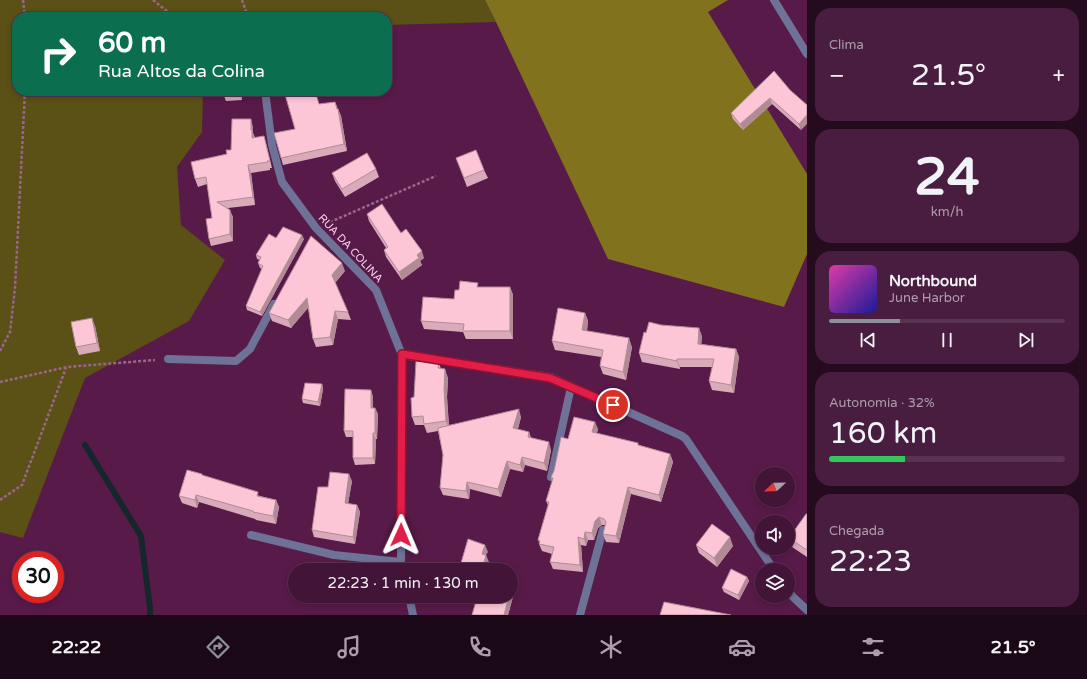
<!DOCTYPE html>
<html lang="pt">
<meta charset="utf-8">
<style>
body{margin:0;font-family:"Varela Round",sans-serif;background:#491d3f;color:#f1f3f6;height:100vh;display:flex;flex-direction:column;font-size:15px;white-space:nowrap}
*{box-sizing:border-box;margin:0}
p{font-size:13px;color:#ae9ead}
.icon{flex:none;width:22px;height:22px;fill:none;stroke:currentColor;stroke-width:2;stroke-linecap:round;stroke-linejoin:round}
.map{position:relative;flex:1;overflow:hidden}
.side{display:flex;flex-direction:column;gap:8px;padding:8px;background:#240b1e;width:280px}
.side>*{flex:none}
.guide{position:absolute;left:12px;top:12px;width:380px;height:84px;border-radius:16px;box-shadow:0 2px 6px #0003,0 0 0 1px #5a3352;background:#0b6e4f;color:#fff;overflow:hidden}
.needle{width:26px;rotate:248deg}
.buttons{position:absolute;left:755px;top:467px;display:grid;gap:8px}
.buttons a{display:grid;place-items:center;width:40px;height:40px;border-radius:50%;background:#421437;box-shadow:0 2px 6px #0003,0 0 0 1px #5a3352;font-size:20px}
.speed{position:absolute;left:12px;top:551px;display:flex;gap:8px;font-size:20px;font-weight:700;text-align:center}
.speed>*{display:grid;place-content:center;width:52px;height:52px;border-radius:50%;background:#421437;box-shadow:0 2px 6px #0003,0 0 0 1px #5a3352;line-height:1}
.speed .limit{border:6px solid #d22;background:#fff;color:#111}
.pin{position:absolute;display:grid;place-items:center;width:34px;height:34px;color:#fff;margin:-17px;border:2px solid #fff;border-radius:50%;box-shadow:0 1px 4px #0007}
.me{position:absolute;width:44px;margin:-22px;rotate:1deg;stroke-linejoin:round;filter:drop-shadow(0 0 3px #0008)}
.turn{display:flex;align-items:center;gap:14px;height:84px;padding:0 20px;font-size:18px}
.turn .icon{width:52px;height:52px;stroke-width:2.5}
.turn b{display:block;font-size:28px;line-height:34px}
.big{font-size:30px;font-weight:600;line-height:1.1}
.side .card{flex:1;display:flex;flex-direction:column;justify-content:center;gap:6px;min-width:0;padding:0 14px;border-radius:16px;background:#491d3f}
.side .dial{align-items:center;gap:0}
.dial b{font-size:52px;line-height:1}
.song{display:flex;align-items:center;gap:12px}
.cover{width:48px;height:48px;border-radius:6px;background:linear-gradient(135deg,hsl(320 70% 55%),hsl(240 70% 35%))}
.played{height:4px;border-radius:2px;background:linear-gradient(90deg,#8c9099 30%,#5a3352 30%)}
.keys{display:flex;justify-content:space-around;direction:ltr}
.heat{display:flex;justify-content:space-between;align-items:center;font-size:22px;direction:ltr}
.charge{height:6px;border-radius:3px;background:linear-gradient(90deg,#34c759 32%,#5a3352 0)}
.trip{position:absolute;left:288px;top:563px;width:230px;height:40px;border-radius:20px;background:#421437;box-shadow:0 2px 6px #0003,0 0 0 1px #5a3352;font-weight:600;line-height:40px;text-align:center}
.dock{display:flex;height:64px;justify-content:space-around;align-items:center;background:#1a0816;color:#ae9ead}
.dock .icon{width:28px;height:28px}
.dock .on{color:#8c9099}
.dock b{font-size:18px;color:#f1f3f6}
main{display:flex;flex:1;min-height:0}
.map>svg:first-child{display:block}
.green{fill:#5b5016}
.forest{fill:#81721e}
.lines{fill:none;stroke-linecap:round;stroke-linejoin:round}
.stream{stroke:#15272c;stroke-width:6}
.path{stroke:#9b668c;stroke-width:2.5;stroke-dasharray:3 2;stroke-linecap:butt}
.service{stroke:#6e7297;stroke-width:8}
.minor{stroke:#6e7297;stroke-width:8}
.wall{fill:#d9aab9}
.shaded-wall{fill:#b08b96}
.building{fill:#fcc6d7;stroke:#b08b96}
.route-casing{stroke:#92132f;stroke-width:10}
.route{stroke:#e11d48;stroke-width:7}
.labels{text-anchor:middle;stroke-width:4;stroke-linejoin:round;paint-order:stroke}
.street-label{font-size:11px;fill:#f9d2ec;stroke:#581a49}
</style>
<main>
<div class="map">
<svg width="807" height="615" viewBox="0 0 807 615">
<rect width="100%" height="100%" fill="#581a49"/>
<path class="green" d="M 0,0 L 485,0 L 496,22 L 387,25 L 387,17 L 17,17 L 17,91 L 203,91 L 202,132 L 177,167 L 181,225 L 225,260 L 189,321 L 85,378 L 23,538 L 0,532 Z"/>
<path class="forest" d="M 485,0 L 728,0 L 708,12 L 807,174 L 807,254 L 784,307 L 608,259 L 496,22 Z"/>
<g class="lines">
<path class="stream" d="M 85,445 L 141,536 L 150,608 L 150,615"/>
<path class="path" d="M 23,0 L 25,17
M 153,0 L 173,16 L 175,17
M 242,0 L 248,17
M 330,222 L 436,176
M 0,351 L 10,332 L 15,288 L 25,91
M 0,382 L 67,367 L 155,360
M 0,500 L 22,485 L 66,368"/>
<path class="service" d="M 774,0 L 807,54
M 168,359 L 236,361 L 250,349 L 274,304
M 551,477 L 571,387
M 251,535 L 334,555 L 401,562
M 580,615 L 603,530"/>
<path class="minor" d="M 265,91 L 272,145 L 282,182 L 316,228 L 376,290 L 402,355 L 401,562 L 403,570
M 402,355 L 550,377 L 682,436 L 686,439 L 774,570
M 788,590 L 793,597 L 807,610
M 409,596 L 413,615"/>
</g>
<path class="wall" d="M 790,90 L 801,130 L 772,104 L 743,130 L 733,119 L 731,113 Z
M 242,91 L 242,100 L 226,101 L 224,96 Z
M 319,104 L 338,109 L 341,116 L 347,151 L 283,165 L 281,158 Z
M 253,127 L 253,133 L 255,138 L 264,136 L 266,143 L 272,168 L 270,168 L 270,170 L 251,173 L 255,205 L 228,208 L 233,217 L 233,241 L 211,246 L 209,239 L 212,218 L 207,184 L 198,187 L 195,179 L 231,150 Z
M 456,158 L 484,170 L 488,178 L 467,187 Z
M 376,169 L 379,177 L 345,197 L 335,181 L 332,173 Z
M 367,214 L 401,233 L 424,258 L 420,261 L 422,265 L 402,280 L 386,257 L 384,250 L 386,248 L 369,221 Z
M 276,238 L 304,239 L 262,316 L 247,310 L 246,306 L 262,269 L 260,268 L 258,263 L 260,260 L 257,259 L 256,255 Z
M 345,271 L 335,283 L 348,312 L 351,320 L 338,319 L 333,345 L 316,347 L 313,339 L 308,307 L 291,328 L 272,321 L 269,313 Z
M 479,287 L 510,287 L 513,295 L 513,339 L 466,339 L 463,332 L 424,329 L 421,321 L 454,299 L 459,290 Z
M 585,313 L 588,321 L 587,331 L 632,347 L 626,380 L 603,374 L 600,366 L 601,357 L 555,350 L 552,341 Z
M 95,326 L 100,351 L 79,355 L 76,347 Z
M 646,333 L 702,336 L 701,344 L 736,349 L 739,357 L 734,393 L 712,390 L 709,381 L 712,367 L 680,367 L 680,369 L 642,362 L 639,353 Z
M 439,363 L 441,369 L 448,378 L 447,397 L 449,425 L 521,417 L 518,429 L 529,432 L 531,438 L 551,450 L 547,471 L 525,465 L 523,472 L 510,469 L 501,497 L 470,489 L 469,499 L 443,495 L 440,488 L 443,455 L 438,431 L 427,433 L 424,425 L 415,425 L 412,417 L 414,397 Z
M 322,384 L 323,389 L 320,406 L 303,403 L 302,399 Z
M 373,396 L 373,408 L 375,408 L 378,414 L 377,439 L 376,439 L 375,464 L 355,465 L 353,458 L 353,437 L 346,437 L 344,431 Z
M 598,429 L 597,433 L 670,454 L 673,462 L 661,502 L 631,494 L 619,543 L 606,542 L 603,534 L 605,525 L 602,525 L 598,528 L 594,540 L 588,540 L 586,546 L 581,545 L 583,572 L 553,569 L 550,562 L 552,554 L 542,551 L 539,544 L 539,542 L 538,540 L 548,505 L 546,501 L 552,481 L 551,477 L 568,439 Z
M 202,476 L 260,496 L 276,500 L 279,507 L 276,524 L 256,520 L 255,519 L 199,502 L 197,508 L 182,503 L 179,496 Z
M 352,481 L 348,504 L 357,505 L 360,512 L 355,544 L 314,537 L 312,530 L 328,487 Z
M 807,514 L 807,557 L 792,547 L 789,538 Z
M 696,545 L 733,546 L 717,567 L 699,553 Z
M 747,577 L 749,581 L 739,600 L 724,592 L 722,588 Z
M 511,585 L 512,586 L 514,593 L 508,615 L 472,615 L 475,604 L 431,597 L 431,596 L 511,596 Z"/>
<path class="shaded-wall" d="M 240,91 L 242,91 L 242,100 L 240,96 Z
M 770,98 L 772,104 L 743,130 L 740,124 Z
M 335,102 L 341,116 L 347,151 L 344,144 Z
M 807,115 L 807,124 L 801,130 L 799,124 Z
M 251,119 L 253,127 L 253,133 L 255,137 L 255,146 L 252,138 L 251,130 Z
M 248,165 L 251,173 L 255,205 L 253,197 Z
M 230,210 L 233,217 L 233,241 L 230,234 Z
M 302,235 L 304,239 L 262,316 L 260,312 Z
M 422,251 L 424,258 L 420,261 L 422,265 L 402,280 L 399,272 L 417,255 Z
M 342,263 L 345,271 L 335,283 L 332,275 Z
M 510,287 L 513,295 L 513,339 L 510,331 Z
M 307,298 L 310,306 L 291,328 L 288,320 Z
M 335,311 L 338,319 L 333,345 L 330,337 Z
M 585,313 L 588,321 L 586,338 L 582,330 Z
M 92,318 L 95,326 L 100,351 L 97,343 Z
M 699,328 L 702,336 L 701,352 L 698,344 Z
M 629,338 L 632,347 L 626,380 L 623,372 Z
M 736,349 L 739,357 L 734,393 L 731,385 Z
M 677,359 L 680,367 L 680,369 L 677,361 Z
M 445,369 L 448,378 L 447,397 L 449,430 L 446,421 L 444,389 Z
M 322,384 L 323,389 L 320,406 L 318,402 Z
M 371,390 L 373,396 L 373,414 L 371,408 Z
M 375,408 L 378,414 L 377,439 L 375,433 Z
M 519,409 L 521,417 L 516,436 L 513,428 Z
M 595,422 L 598,429 L 595,439 L 592,432 Z
M 529,432 L 532,440 L 528,437 Z
M 373,433 L 376,439 L 375,464 L 373,458 Z
M 549,442 L 551,450 L 547,471 L 544,463 Z
M 670,454 L 673,462 L 661,502 L 659,495 Z
M 522,457 L 525,465 L 523,472 L 520,465 Z
M 507,461 L 510,469 L 501,497 L 498,489 Z
M 349,474 L 352,481 L 347,510 L 345,503 Z
M 467,482 L 470,489 L 469,499 L 466,491 Z
M 628,487 L 631,494 L 619,543 L 616,536 Z
M 196,495 L 199,502 L 197,508 L 195,500 Z
M 276,500 L 279,507 L 276,524 L 273,516 Z
M 357,505 L 360,512 L 355,544 L 353,537 Z
M 599,517 L 602,525 L 598,528 L 594,540 L 592,533 L 595,521 Z
M 585,532 L 588,540 L 586,546 L 584,539 Z
M 578,537 L 581,545 L 583,572 L 580,565 Z
M 730,537 L 733,546 L 717,567 L 714,558 Z
M 485,545 L 488,552 L 486,555 L 489,562 L 487,570 L 482,570 L 482,554 Z
M 747,577 L 749,581 L 739,600 L 738,595 Z
M 512,586 L 514,593 L 508,615 L 504,615 L 509,596 L 511,596 L 511,588 Z"/>
<path class="building" d="M 774,71 L 790,90 L 807,105 L 807,115 L 799,124 L 770,98 L 740,124 L 731,113 Z
M 224,91 L 240,91 L 240,96 L 224,96 Z
M 284,91 L 315,91 L 319,104 L 335,102 L 337,109 L 338,109 L 344,144 L 281,158 L 274,133 L 295,129 Z
M 232,119 L 251,119 L 251,130 L 252,130 L 252,138 L 264,136 L 270,161 L 267,161 L 268,162 L 248,165 L 253,197 L 217,202 L 230,210 L 230,234 L 209,239 L 206,219 L 212,218 L 206,177 L 195,179 L 191,162 L 227,154 L 226,150 L 231,150 Z
M 476,150 L 484,170 L 464,178 L 456,158 Z
M 367,153 L 376,169 L 342,189 L 332,173 Z
M 382,204 L 401,233 L 406,229 L 422,251 L 417,255 L 419,258 L 399,272 L 384,250 L 388,247 L 367,214 Z
M 283,227 L 302,235 L 260,312 L 246,306 L 263,266 L 258,263 L 261,257 L 256,255 L 269,234 L 276,238 Z
M 311,236 L 342,263 L 332,275 L 348,312 L 335,311 L 330,337 L 313,339 L 307,298 L 288,320 L 269,313 Z
M 460,281 L 478,283 L 477,287 L 510,287 L 510,331 L 463,331 L 464,324 L 421,321 L 423,297 L 454,299 L 455,290 L 459,290 Z
M 558,308 L 585,313 L 582,330 L 629,338 L 623,372 L 600,366 L 603,350 L 552,341 Z
M 92,318 L 97,343 L 76,347 L 71,322 Z
M 649,322 L 661,325 L 699,328 L 698,344 L 736,349 L 731,385 L 709,381 L 714,359 L 677,359 L 677,361 L 639,353 L 644,332 L 646,333 Z
M 416,361 L 439,363 L 438,368 L 445,369 L 444,389 L 446,421 L 424,424 L 423,416 L 412,417 L 411,398 L 414,397 Z
M 305,383 L 322,384 L 318,402 L 302,399 Z
M 345,389 L 371,390 L 371,408 L 375,408 L 375,433 L 373,433 L 373,458 L 353,458 L 353,431 L 344,431 Z
M 519,409 L 513,428 L 529,432 L 528,437 L 549,442 L 544,463 L 522,457 L 520,465 L 507,461 L 498,489 L 467,482 L 466,491 L 440,488 L 443,455 L 438,428 Z
M 574,417 L 595,422 L 592,432 L 638,443 L 638,445 L 670,454 L 659,495 L 628,487 L 616,536 L 603,534 L 606,522 L 604,519 L 599,517 L 595,521 L 592,533 L 585,532 L 584,539 L 578,537 L 580,565 L 550,562 L 554,547 L 539,544 L 540,541 L 538,540 L 549,502 L 546,501 L 553,478 L 551,477 L 554,471 L 561,437 L 568,439 Z
M 187,470 L 202,474 L 202,475 L 258,492 L 257,496 L 276,500 L 273,516 L 253,512 L 253,511 L 196,495 L 195,500 L 179,496 Z
M 330,472 L 349,474 L 345,503 L 357,505 L 353,537 L 312,530 L 318,487 L 328,487 Z
M 806,514 L 807,514 L 807,550 L 789,538 Z
M 712,524 L 730,537 L 714,558 L 696,545 Z
M 468,539 L 485,545 L 482,554 L 486,555 L 482,570 L 459,570 Z
M 731,569 L 747,577 L 738,595 L 722,588 Z
M 464,596 L 509,596 L 504,615 L 472,615 L 477,598 Z
M 664,602 L 731,615 L 660,615 Z"/>
<g class="lines">
<g class="route-casing">
<path id="route" d="M 401,535 L 402,354 L 550,378 L 613,405"/>
</g>
<use href="#route" class="route"/>
</g>
<g class="labels">
<g class="street-label">
<text transform="translate(351 248) rotate(47)" y="4">RUA DA COLINA</text>
</g>
</g>
</svg>
<div class="buttons">
<a><svg class="needle" viewBox="-14 -14 28 28"><path d="M0-13l5 13h-10z" fill="#e53935"/><path d="M0 13l5-13h-10z" fill="#ae9ead"/></svg></a>
<a><svg class="icon" aria-label="sound" viewBox="0 0 24 24"><path d="M4 9h4l5-4v14l-5-4H4zM17 9q2 3 0 6"/></svg></a>
<a><svg class="icon" aria-label="layers" viewBox="0 0 24 24"><path d="M12 4l9 5-9 5-9-5zM3 14l9 5 9-5"/></svg></a>
</div>
<div class="speed"><div class="limit">30</div></div>
<div class="pin" style="left:613px;top:405px;background:#d93025"><svg class="icon" aria-label="arrive" viewBox="0 0 24 24"><path d="M6 21V4h12l-3 4 3 4H6"/></svg></div>
<svg class="me" style="left:401px;top:535px" viewBox="-20 -20 40 40"><path d="M0-17L14 15 0 8-14 15z" fill="#e11d48" stroke="#fff" stroke-width="4"/></svg>
<div class="trip">22:23 · 1 min · 130 m</div>
<div class="guide">
<div class="turn"><svg class="icon" aria-label="right" viewBox="0 0 24 24"><path d="M7 20v-9h11M14 6l5 5-5 5"/></svg><div><b>60 m</b>Rua Altos da Colina</div></div>
</div>
</div>
<section class="side">
<div class="card"><p>Clima</p>
<div class="heat"><a>−</a><b class="big">21.5°</b><a>+</a></div>
</div>
<div class="card dial"><b>24</b><p>km/h</p></div>
<div class="card">
<div class="song"><i class="cover"></i><div><b>Northbound</b><p>June Harbor</p></div></div>
<div class="played"></div>
<div class="keys"><svg class="icon" aria-label="previous" viewBox="0 0 24 24"><path d="M18 5L8 12l10 7zM5 5v14"/></svg><svg class="icon" aria-label="pause" viewBox="0 0 24 24"><path d="M8 5v14M16 5v14"/></svg><svg class="icon" aria-label="next" viewBox="0 0 24 24"><path d="M6 5l10 7-10 7zM19 5v14"/></svg></div>
</div>
<div class="card"><p>Autonomia · 32%</p><b class="big">160 km</b><div class="charge"></div></div>
<div class="card"><p>Chegada</p><b class="big">22:23</b></div>
</section>
</main>
<nav class="dock">
<b>22:22</b>
<svg class="icon on" aria-label="directions" viewBox="0 0 24 24"><path d="M12 3l9 9-9 9-9-9zM9 14v-3h6M13 9l2 2-2 2"/></svg>
<svg class="icon" aria-label="music" viewBox="0 0 24 24"><path d="M9 18V5l10-2v13"/><circle cx="6" cy="18" r="3"/><circle cx="16" cy="16" r="3"/></svg>
<svg class="icon" aria-label="phone" viewBox="0 0 24 24"><path d="M5 4h4l2 5-3 2q2 4 5 5l2-3 5 2v4C11 20 4 13 5 4z"/></svg>
<svg class="icon" aria-label="climate" viewBox="0 0 24 24"><path d="M12 3v18M4 7l16 10M4 17L20 7"/></svg>
<svg class="icon" aria-label="car" viewBox="0 0 24 24"><path d="M5 17H2v-5l4-1 3-4h7l3 4 3 1v5h-3M9 17h6M6 11h13"/><circle cx="7" cy="17" r="2"/><circle cx="17" cy="17" r="2"/></svg>
<svg class="icon" aria-label="filters" viewBox="0 0 24 24"><path d="M4 7h16M4 17h16"/><circle cx="9" cy="7" r="2"/><circle cx="15" cy="17" r="2"/></svg>
<b>21.5°</b>
</nav>
